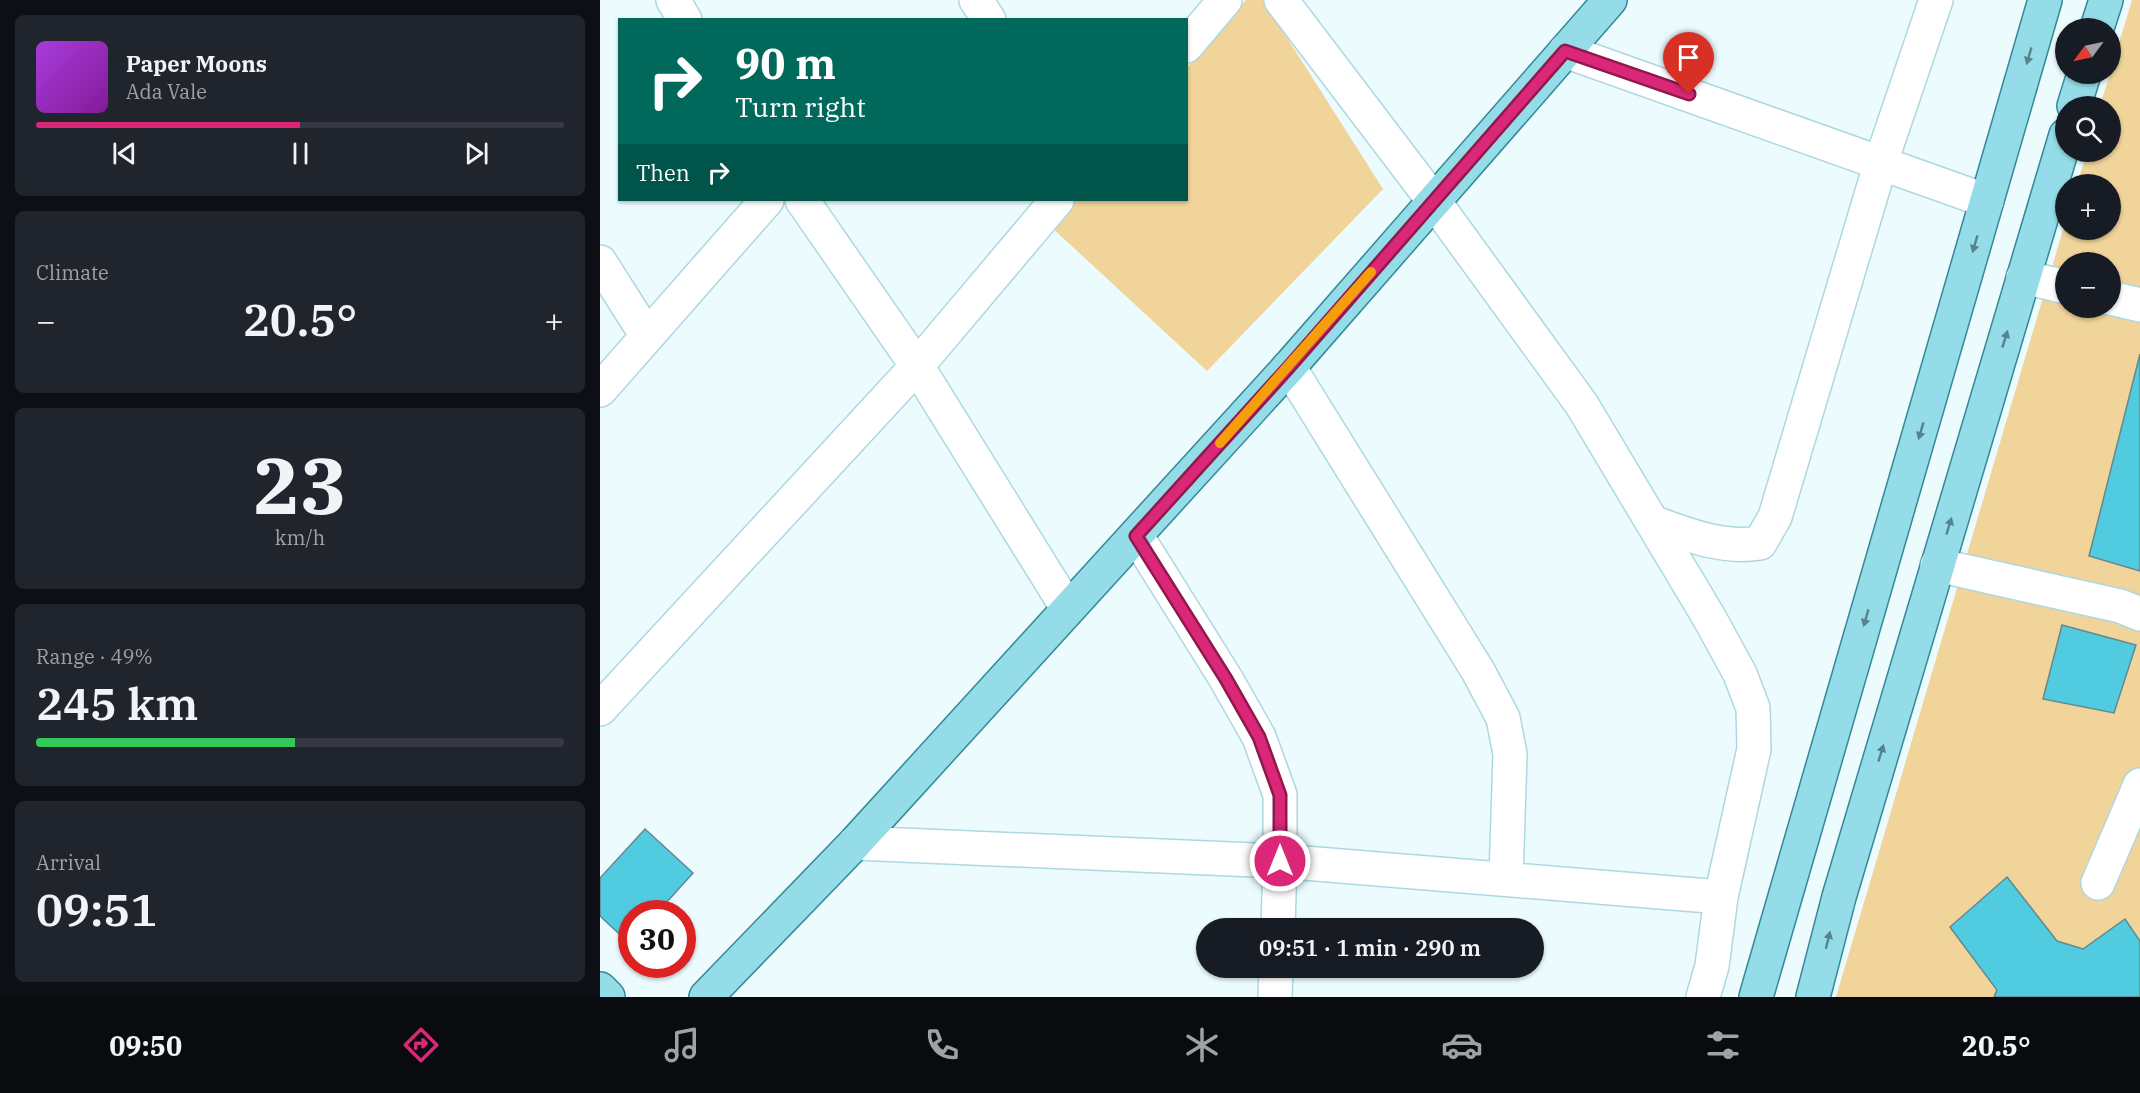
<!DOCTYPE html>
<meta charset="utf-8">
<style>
body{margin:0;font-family:"IBM Plex Serif",serif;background:#20242c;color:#f1f3f6;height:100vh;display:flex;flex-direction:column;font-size:22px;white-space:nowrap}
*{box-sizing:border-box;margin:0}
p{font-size:20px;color:#9ea1a6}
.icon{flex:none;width:33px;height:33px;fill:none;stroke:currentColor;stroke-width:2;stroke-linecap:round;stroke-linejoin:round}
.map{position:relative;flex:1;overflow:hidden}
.details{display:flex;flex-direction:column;gap:15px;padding:15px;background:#0d0f14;width:600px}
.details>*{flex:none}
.banner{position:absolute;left:18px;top:18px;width:570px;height:183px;border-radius:0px;box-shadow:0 2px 4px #0004;background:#00695c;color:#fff;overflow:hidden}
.needle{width:39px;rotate:237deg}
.buttons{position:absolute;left:1455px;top:18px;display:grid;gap:12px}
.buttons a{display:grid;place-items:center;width:66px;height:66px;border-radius:50%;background:#171b24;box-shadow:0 2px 4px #0004;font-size:30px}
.speed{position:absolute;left:18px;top:900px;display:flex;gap:12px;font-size:30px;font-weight:700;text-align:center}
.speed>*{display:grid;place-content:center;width:78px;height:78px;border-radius:50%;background:#171b24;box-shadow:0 2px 4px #0004;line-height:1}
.speed .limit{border:9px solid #d22;background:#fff;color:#111}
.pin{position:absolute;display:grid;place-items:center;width:51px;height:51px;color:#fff;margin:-62px -26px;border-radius:50% 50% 50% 0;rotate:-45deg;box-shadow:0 0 6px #0007}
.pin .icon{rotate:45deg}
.me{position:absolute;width:66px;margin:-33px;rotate:0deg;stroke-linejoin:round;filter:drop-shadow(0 0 4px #0008)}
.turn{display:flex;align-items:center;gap:21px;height:126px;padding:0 18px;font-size:27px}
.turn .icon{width:78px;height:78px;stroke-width:2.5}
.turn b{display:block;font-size:42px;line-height:51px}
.then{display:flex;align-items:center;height:57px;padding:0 18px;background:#0003;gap:12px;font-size:22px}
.big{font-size:45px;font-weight:600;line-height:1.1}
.details .tile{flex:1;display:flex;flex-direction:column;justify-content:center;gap:9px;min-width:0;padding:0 21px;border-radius:9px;background:#20242c}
.details .dial{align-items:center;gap:0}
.dial b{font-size:78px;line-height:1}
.song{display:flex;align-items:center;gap:18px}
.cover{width:72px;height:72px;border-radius:9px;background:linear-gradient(135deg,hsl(280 70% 55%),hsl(290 70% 35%))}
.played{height:6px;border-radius:3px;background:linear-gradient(90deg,#db2777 50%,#363941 50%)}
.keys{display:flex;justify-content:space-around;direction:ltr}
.heat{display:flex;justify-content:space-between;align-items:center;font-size:33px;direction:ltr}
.charge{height:9px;border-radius:4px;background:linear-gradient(90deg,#34c759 49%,#363941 0)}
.trip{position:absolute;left:596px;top:918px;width:348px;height:60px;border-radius:30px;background:#171b24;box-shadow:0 2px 4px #0004;font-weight:600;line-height:60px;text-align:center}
.menu{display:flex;height:96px;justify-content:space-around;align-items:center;background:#090b0e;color:#9ea1a6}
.menu .icon{width:42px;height:42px}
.menu .active{color:#db2777}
.menu b{font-size:27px;color:#f1f3f6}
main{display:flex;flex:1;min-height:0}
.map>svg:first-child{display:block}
.green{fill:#f0d499;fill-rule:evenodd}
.building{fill:#51cbe0;stroke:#628990;stroke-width:1.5}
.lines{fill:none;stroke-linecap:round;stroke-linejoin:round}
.minor-casing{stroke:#aed8e0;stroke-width:36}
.major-casing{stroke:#358897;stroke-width:36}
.minor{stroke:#fff;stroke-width:33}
.major{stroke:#94dce8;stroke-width:33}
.oneway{fill:#55848c}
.route-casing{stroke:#8e194d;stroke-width:15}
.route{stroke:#db2777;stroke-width:10}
.slow{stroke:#f59e0b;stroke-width:10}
</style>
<main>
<section class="details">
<div class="tile">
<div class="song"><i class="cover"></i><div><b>Paper Moons</b><p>Ada Vale</p></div></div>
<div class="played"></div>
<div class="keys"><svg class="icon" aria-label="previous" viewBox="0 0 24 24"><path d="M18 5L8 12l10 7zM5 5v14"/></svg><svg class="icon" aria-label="pause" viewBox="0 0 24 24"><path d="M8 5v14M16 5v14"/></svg><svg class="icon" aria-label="next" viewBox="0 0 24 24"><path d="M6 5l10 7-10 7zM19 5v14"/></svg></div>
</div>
<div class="tile"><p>Climate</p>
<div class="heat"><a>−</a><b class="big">20.5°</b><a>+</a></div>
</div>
<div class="tile dial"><b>23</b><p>km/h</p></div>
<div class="tile"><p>Range · 49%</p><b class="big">245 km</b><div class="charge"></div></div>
<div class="tile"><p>Arrival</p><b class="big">09:51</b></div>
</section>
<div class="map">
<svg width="1540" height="997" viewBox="0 0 1540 997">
<rect width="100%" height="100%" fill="#ebfbfe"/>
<path class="green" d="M 646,0 L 663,0 L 783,189 L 607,371 L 449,225 L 471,200 L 586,200 L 587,68 Z
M 1532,0 L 1540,0 L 1540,997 L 1236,997 L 1465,223 L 1466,230 L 1510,230 L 1510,184 L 1477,184 L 1487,152 L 1510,152 L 1510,106 L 1500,106 ZM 1466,262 L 1510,262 L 1510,308 L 1466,308 Z"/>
<path class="building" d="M 1540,354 L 1540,571 L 1489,556 Z
M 1462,625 L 1536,645 L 1514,713 L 1443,699 Z
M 45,829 L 93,873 L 56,914 L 32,914 L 32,940 L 29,943 L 0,916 L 0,878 Z
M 1407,877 L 1457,941 L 1483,949 L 1525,919 L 1540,941 L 1540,997 L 1394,997 L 1397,990 L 1350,927 Z"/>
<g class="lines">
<g class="minor-casing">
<path id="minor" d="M 73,0 L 85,20
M 376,0 L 389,20
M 681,0 L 833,200 L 982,405 L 1110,619 L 1140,674 L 1153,708 L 1154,749 L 1121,897 L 1112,966 L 1103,997
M 586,46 L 625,0
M 965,51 L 1387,201
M 202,200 L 317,366 L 468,609
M 0,262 L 47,336
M 1423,277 L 1466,287
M 1510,298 L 1540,305
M 689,367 L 878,671 L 903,718 L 910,754 L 906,879
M 0,390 L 167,200
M 1052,522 C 1088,535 1122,549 1160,543 L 1175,517 L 1281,162 L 1336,0
M 536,535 L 626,679 L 659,737 L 680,795 L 680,861 L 678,928
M 1337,565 L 1520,606 L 1540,614
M 0,709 L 317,366 L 457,200
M 255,843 L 680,861 L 1121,897
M 1498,883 L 1540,785
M 675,997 L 676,968"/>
</g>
<g class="major-casing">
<path id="major" d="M 1497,28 L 1506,0
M 1474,106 L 1484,74
M 0,989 L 8,997
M 106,997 L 255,843 L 689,367 L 1010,0
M 1156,997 L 1445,0
M 1213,997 L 1239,897 L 1466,135"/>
</g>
<use href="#minor" class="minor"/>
<use href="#major" class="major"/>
</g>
<defs><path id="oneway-solid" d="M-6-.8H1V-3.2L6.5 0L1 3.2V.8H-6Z" transform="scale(1.5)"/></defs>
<g class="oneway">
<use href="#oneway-solid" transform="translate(1429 56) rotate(106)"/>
<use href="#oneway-solid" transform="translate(1375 244) rotate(106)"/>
<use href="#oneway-solid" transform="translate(1405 339) rotate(-73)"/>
<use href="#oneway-solid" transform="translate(1321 431) rotate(106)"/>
<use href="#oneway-solid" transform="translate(1349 526) rotate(-73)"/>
<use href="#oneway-solid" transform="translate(1266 618) rotate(106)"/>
<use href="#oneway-solid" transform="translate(1281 753) rotate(-73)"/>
<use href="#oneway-solid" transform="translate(1228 940) rotate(-76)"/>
</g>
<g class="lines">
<g class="route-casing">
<path id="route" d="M 680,861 L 680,795 L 659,737 L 626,679 L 536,536 L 689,367 L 965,51 L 1089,94"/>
</g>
<use href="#route" class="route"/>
<path class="slow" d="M 620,443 L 771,272"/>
</g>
</svg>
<div class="buttons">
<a><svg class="needle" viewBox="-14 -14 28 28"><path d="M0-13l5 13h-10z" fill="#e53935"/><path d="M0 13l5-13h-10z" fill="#9ea1a6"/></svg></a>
<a><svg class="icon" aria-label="search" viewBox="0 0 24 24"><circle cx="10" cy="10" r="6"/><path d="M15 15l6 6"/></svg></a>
<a>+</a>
<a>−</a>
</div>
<div class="speed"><div class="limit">30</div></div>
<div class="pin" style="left:1089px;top:94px;background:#d93025"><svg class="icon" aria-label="arrive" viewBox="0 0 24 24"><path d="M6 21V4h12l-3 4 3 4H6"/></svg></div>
<svg class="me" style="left:680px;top:861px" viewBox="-20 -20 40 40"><circle r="17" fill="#db2777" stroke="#fff" stroke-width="3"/><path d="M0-11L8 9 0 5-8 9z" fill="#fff"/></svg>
<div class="trip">09:51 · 1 min · 290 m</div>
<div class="banner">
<div class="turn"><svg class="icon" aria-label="right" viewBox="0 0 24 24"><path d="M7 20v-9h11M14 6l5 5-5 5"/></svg><div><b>90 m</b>Turn right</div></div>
<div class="then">Then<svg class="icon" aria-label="right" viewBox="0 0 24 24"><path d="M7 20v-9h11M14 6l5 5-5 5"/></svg></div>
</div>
</div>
</main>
<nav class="menu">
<b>09:50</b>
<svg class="icon active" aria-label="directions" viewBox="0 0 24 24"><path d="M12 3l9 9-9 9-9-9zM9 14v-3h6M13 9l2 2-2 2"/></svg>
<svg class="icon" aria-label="music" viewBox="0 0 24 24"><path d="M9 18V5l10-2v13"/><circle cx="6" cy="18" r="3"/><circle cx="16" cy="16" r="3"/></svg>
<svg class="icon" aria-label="phone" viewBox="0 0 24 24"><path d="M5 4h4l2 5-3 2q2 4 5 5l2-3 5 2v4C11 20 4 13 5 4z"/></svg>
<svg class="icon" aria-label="climate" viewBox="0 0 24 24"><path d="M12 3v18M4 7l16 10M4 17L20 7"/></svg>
<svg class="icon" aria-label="car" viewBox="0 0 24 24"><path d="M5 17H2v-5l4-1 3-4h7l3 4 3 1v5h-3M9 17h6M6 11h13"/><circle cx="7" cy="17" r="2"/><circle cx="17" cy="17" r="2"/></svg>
<svg class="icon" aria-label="filters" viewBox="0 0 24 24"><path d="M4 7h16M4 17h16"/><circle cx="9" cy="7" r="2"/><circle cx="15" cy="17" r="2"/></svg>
<b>20.5°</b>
</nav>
